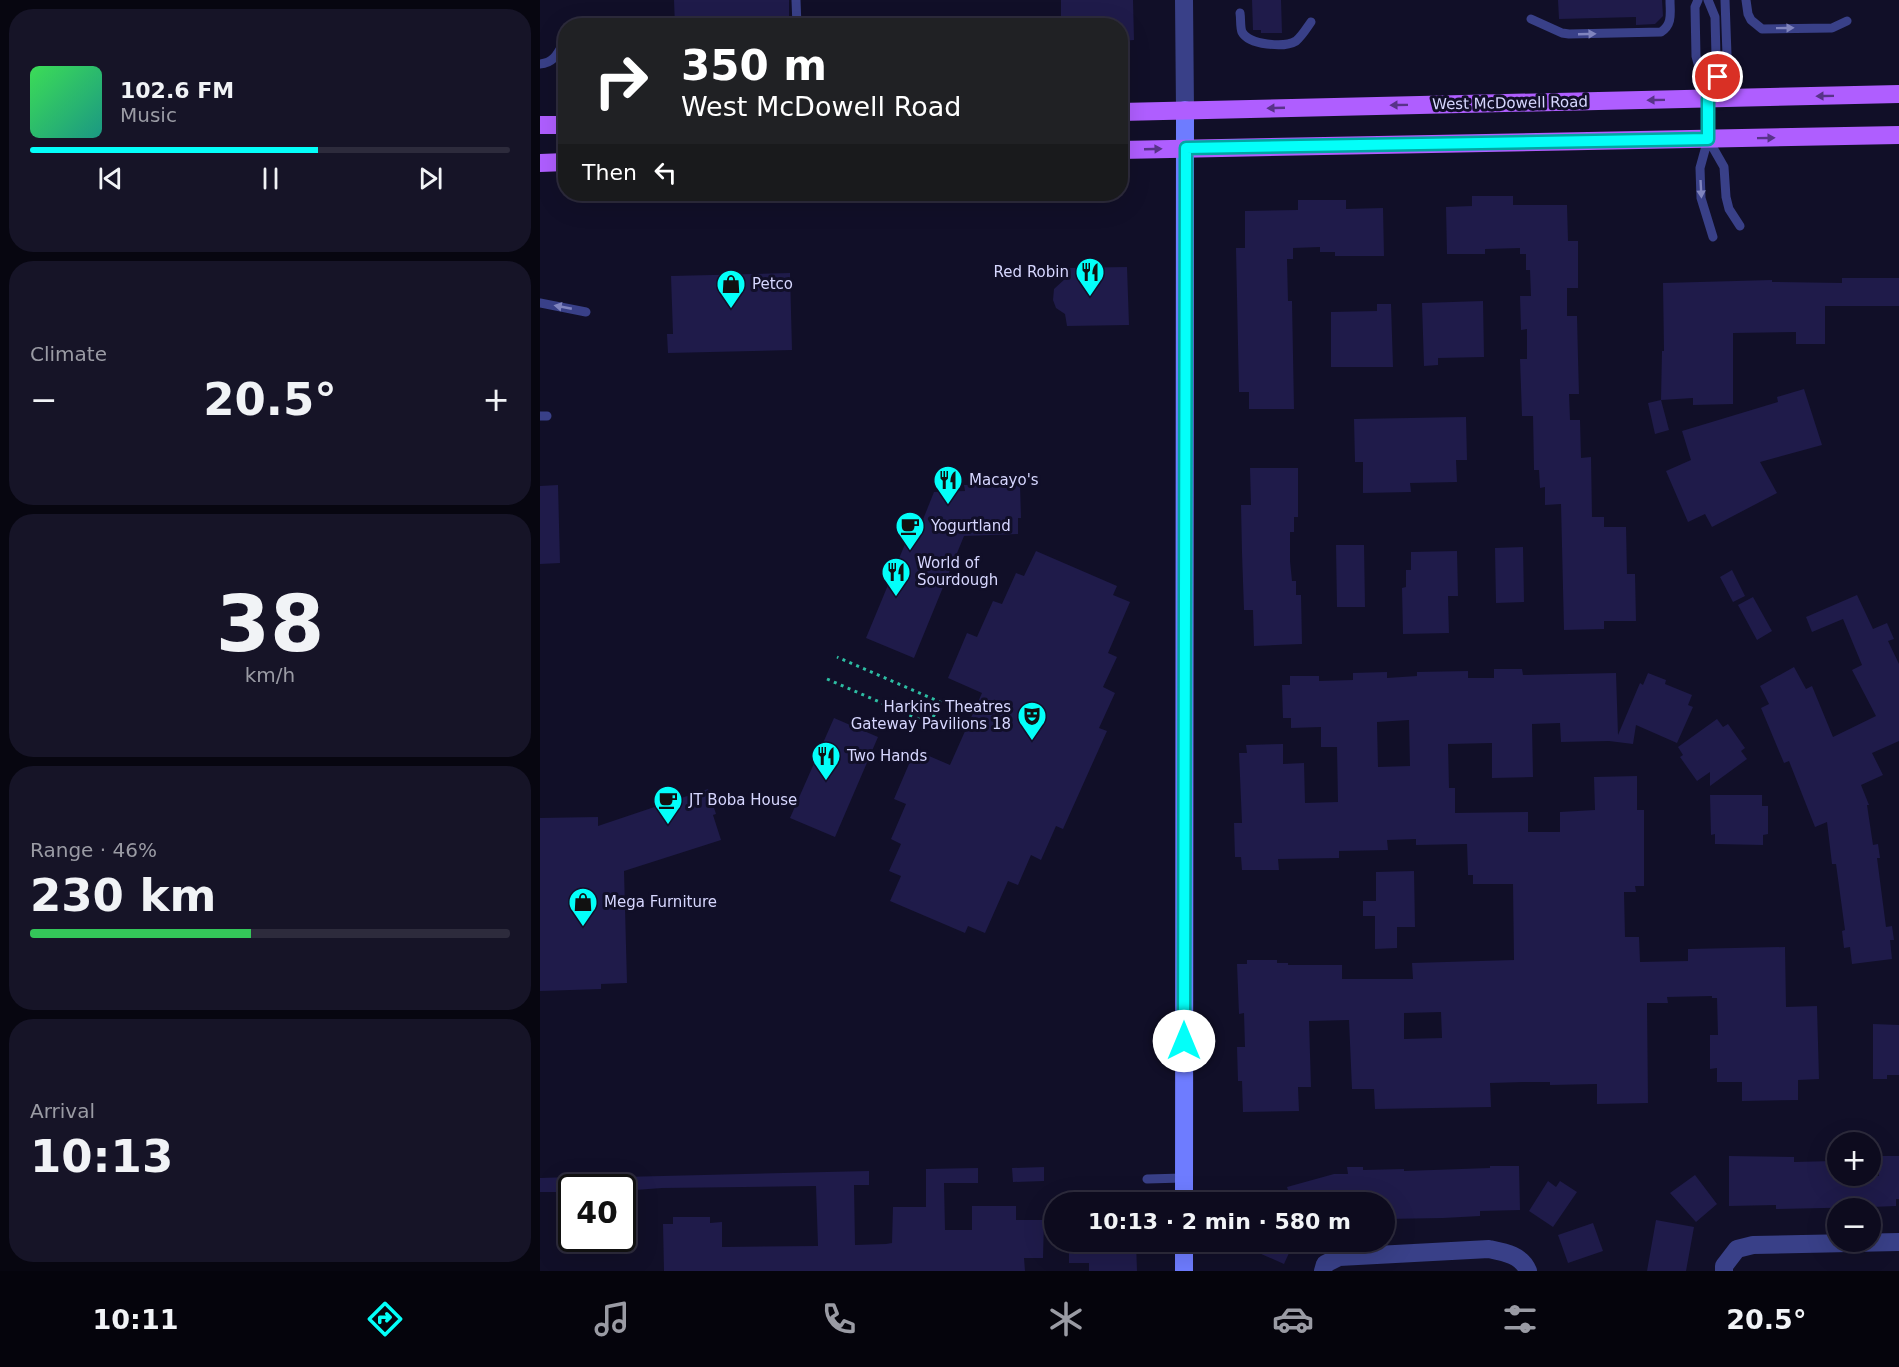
<!DOCTYPE html>
<meta charset="utf-8">
<style>
body{margin:0;font-family:"DejaVu Sans",sans-serif;background:#161427;color:#f1f3f6;height:100vh;display:flex;flex-direction:column;font-size:22px;white-space:nowrap}
*{box-sizing:border-box;margin:0}
p{font-size:20px;color:#9a9ba4}
.icon{flex:none;width:33px;height:33px;fill:none;stroke:currentColor;stroke-width:2;stroke-linecap:round;stroke-linejoin:round}
.map{position:relative;flex:1;overflow:hidden}
.details{display:flex;flex-direction:column;gap:9px;padding:9px;background:#070610;width:540px}
.details>*{flex:none}
.hud{position:absolute;left:18px;top:18px;width:570px;height:183px;border-radius:24px;box-shadow:0 6px 24px #0002,0 0 0 2px #2d2b3c;background:#202124;color:#fff;overflow:hidden}
.tools{position:absolute;left:1287px;top:1132px;display:grid;gap:12px}
.tools a{display:grid;place-items:center;width:54px;height:54px;border-radius:50%;background:#0d0b1e;box-shadow:0 6px 24px #0002,0 0 0 2px #2d2b3c;font-size:30px}
.speed{position:absolute;left:18px;top:1174px;display:flex;gap:12px;font-size:30px;font-weight:700;text-align:center}
.speed>*{display:grid;place-content:center;width:78px;height:78px;border-radius:50%;background:#0d0b1e;box-shadow:0 6px 24px #0002,0 0 0 2px #2d2b3c;line-height:1}
.speed .limit{border:3px solid #111;border-radius:9px;background:#fff;color:#111}
.pin{position:absolute;display:grid;place-items:center;width:51px;height:51px;color:#fff;margin:-26px;border:3px solid #fff;border-radius:50%;box-shadow:0 2px 6px #0007}
.me{position:absolute;width:66px;margin:-33px;rotate:0deg;stroke-linejoin:round;filter:drop-shadow(0 0 4px #0008)}
.turn{display:flex;align-items:center;gap:21px;height:126px;padding:0 24px;font-size:27px}
.turn .icon{width:78px;height:78px;stroke-width:2.5}
.turn b{display:block;font-size:42px;line-height:51px}
.then{display:flex;align-items:center;height:57px;padding:0 24px;background:#0003;gap:12px;font-size:22px}
.big{font-size:45px;font-weight:600;line-height:1.1}
.details .tile{flex:1;display:flex;flex-direction:column;justify-content:center;gap:9px;min-width:0;padding:0 21px;border-radius:24px;background:#161427}
.details .dial{align-items:center;gap:0}
.dial b{font-size:78px;line-height:1}
.song{display:flex;align-items:center;gap:18px}
.cover{width:72px;height:72px;border-radius:9px;background:linear-gradient(135deg,hsl(130 70% 55%),hsl(170 70% 35%))}
.played{height:6px;border-radius:3px;background:linear-gradient(90deg,#03fff9 60%,#2d2b3c 60%)}
.keys{display:flex;justify-content:space-around;direction:ltr}
.heat{display:flex;justify-content:space-between;align-items:center;font-size:33px;direction:ltr}
.charge{height:9px;border-radius:4px;background:linear-gradient(90deg,#34c759 46%,#2d2b3c 0)}
.trip{position:absolute;left:504px;top:1192px;width:351px;height:60px;border-radius:30px;background:#0d0b1e;box-shadow:0 6px 24px #0002,0 0 0 2px #2d2b3c;font-weight:600;line-height:60px;text-align:center}
.menu{display:flex;height:96px;justify-content:space-around;align-items:center;background:#05040c;color:#9a9ba4}
.menu .icon{width:42px;height:42px}
.menu .selected{color:#03fff9}
.menu b{font-size:27px;color:#f1f3f6}
main{display:flex;flex:1;min-height:0}
.map>svg:first-child{display:block}
.building{fill:#1f1b4a;fill-rule:evenodd}
.lines{fill:none;stroke-linecap:round;stroke-linejoin:round}
.path{stroke:#2dbda3;stroke-width:3;stroke-dasharray:3 4.5;stroke-linecap:butt}
.lane{stroke:#394088;stroke-width:9}
.street{stroke:#394088;stroke-width:18}
.secondary{stroke:#6e7cff;stroke-width:18}
.primary{stroke:#af5eff;stroke-width:18}
.oneway{fill:#8084be}
.oneway2{fill:#583389}
.route-casing{stroke:#02a6a2;stroke-width:15}
.route{stroke:#03fff9;stroke-width:10}
.labels{text-anchor:middle;stroke-width:6;stroke-linejoin:round;paint-order:stroke}
.street-label{font-size:15px;fill:#d7d7ff;stroke:#110f28}
.poi-label{font-size:15px;fill:#d7d7ff;stroke:#110f28;text-anchor:start}
</style>
<main>
<section class="details">
<div class="tile">
<div class="song"><i class="cover"></i><div><b>102.6 FM</b><p>Music</p></div></div>
<div class="played"></div>
<div class="keys"><svg class="icon" aria-label="previous" viewBox="0 0 24 24"><path d="M18 5L8 12l10 7zM5 5v14"/></svg><svg class="icon" aria-label="pause" viewBox="0 0 24 24"><path d="M8 5v14M16 5v14"/></svg><svg class="icon" aria-label="next" viewBox="0 0 24 24"><path d="M6 5l10 7-10 7zM19 5v14"/></svg></div>
</div>
<div class="tile"><p>Climate</p>
<div class="heat"><a>−</a><b class="big">20.5°</b><a>+</a></div>
</div>
<div class="tile dial"><b>38</b><p>km/h</p></div>
<div class="tile"><p>Range · 46%</p><b class="big">230 km</b><div class="charge"></div></div>
<div class="tile"><p>Arrival</p><b class="big">10:13</b></div>
</section>
<div class="map">
<svg width="1359" height="1271" viewBox="0 0 1359 1271">
<rect width="100%" height="100%" fill="#110f28"/>
<path class="building" d="M 134,0 L 249,0 L 249,26 L 135,26 Z
M 521,0 L 593,0 L 594,40 L 580,41 L 580,26 L 521,26 Z
M 712,0 L 741,0 L 742,33 L 721,33 L 721,30 L 713,30 Z
M 1018,0 L 1122,0 L 1123,16 L 1115,24 L 1096,25 L 1096,17 L 1019,19 Z
M 932,196 L 973,196 L 973,205 L 1027,205 L 1028,241 L 1038,241 L 1038,288 L 1027,288 L 1027,316 L 1037,316 L 1038,358 L 1039,394 L 1029,394 L 1030,420 L 1040,420 L 1041,458 L 1051,457 L 1052,517 L 1064,517 L 1064,527 L 1086,527 L 1087,574 L 1095,574 L 1096,621 L 1064,621 L 1064,629 L 1024,630 L 1021,504 L 1005,505 L 1005,487 L 1000,488 L 999,470 L 994,470 L 993,416 L 982,416 L 980,359 L 987,359 L 987,329 L 981,330 L 980,296 L 991,296 L 990,270 L 986,270 L 986,254 L 980,254 L 980,248 L 945,249 L 945,254 L 907,254 L 906,207 L 932,206 Z
M 758,200 L 806,200 L 806,209 L 843,208 L 844,256 L 795,256 L 795,252 L 780,252 L 780,247 L 753,248 L 753,259 L 747,259 L 748,301 L 752,301 L 754,409 L 709,409 L 709,392 L 699,392 L 696,248 L 705,248 L 705,211 L 758,210 Z
M 587,267 L 589,325 L 527,326 L 525,314 L 516,308 L 513,300 L 514,289 L 526,278 L 526,268 Z
M 250,273 L 252,350 L 128,353 L 127,334 L 133,334 L 131,276 Z
M 1302,278 L 1359,278 L 1359,306 L 1285,306 L 1285,344 L 1256,344 L 1256,332 L 1193,333 L 1193,404 L 1153,405 L 1153,398 L 1121,400 L 1122,351 L 1124,351 L 1123,283 L 1232,280 L 1232,282 L 1302,283 Z
M 943,301 L 944,357 L 898,358 L 898,365 L 884,366 L 882,303 Z
M 837,304 L 851,304 L 853,367 L 791,367 L 791,312 L 837,311 Z
M 1264,389 L 1282,445 L 1220,462 L 1237,493 L 1172,527 L 1165,514 L 1148,522 L 1126,471 L 1151,460 L 1142,431 L 1238,402 L 1237,397 Z
M 1121,400 L 1129,430 L 1115,434 L 1108,403 Z
M 926,417 L 927,460 L 916,460 L 917,482 L 870,483 L 871,492 L 823,493 L 823,462 L 815,462 L 814,419 Z
M 710,468 L 758,468 L 758,517 L 754,517 L 754,532 L 750,532 L 750,561 L 752,581 L 756,581 L 756,595 L 761,595 L 762,644 L 714,646 L 713,610 L 704,610 L 702,553 L 701,505 L 711,505 Z
M 480,484 L 481,518 L 478,518 L 478,534 L 424,536 L 374,658 L 326,638 L 375,520 L 382,522 L 394,492 L 425,491 L 424,485 Z
M 18,485 L 20,563 L 0,564 L 0,486 Z
M 796,545 L 824,545 L 825,607 L 797,607 Z
M 983,547 L 984,602 L 956,603 L 955,548 Z
M 496,551 L 577,586 L 573,595 L 590,602 L 568,653 L 577,657 L 563,687 L 575,693 L 559,728 L 567,731 L 523,829 L 516,826 L 501,860 L 491,855 L 478,885 L 468,881 L 445,933 L 428,926 L 425,933 L 350,901 L 361,876 L 349,871 L 361,844 L 351,839 L 366,804 L 354,799 L 375,750 L 410,765 L 442,693 L 408,678 L 427,633 L 437,637 L 453,601 L 462,604 L 476,573 L 484,576 Z
M 917,551 L 918,596 L 908,596 L 909,633 L 863,634 L 862,588 L 866,587 L 866,570 L 871,570 L 871,552 Z
M 1192,570 L 1205,596 L 1193,602 L 1180,577 Z
M 1317,595 L 1333,629 L 1347,623 L 1354,639 L 1348,641 L 1359,664 L 1359,741 L 1332,753 L 1343,775 L 1321,785 L 1329,805 L 1327,805 L 1333,845 L 1338,844 L 1340,858 L 1337,858 L 1346,927 L 1352,926 L 1354,940 L 1350,940 L 1352,959 L 1312,964 L 1310,947 L 1304,948 L 1302,931 L 1305,930 L 1296,864 L 1292,864 L 1287,822 L 1275,827 L 1249,761 L 1244,763 L 1221,708 L 1229,704 L 1220,686 L 1254,667 L 1266,689 L 1272,686 L 1293,737 L 1336,716 L 1312,670 L 1322,665 L 1303,619 L 1272,632 L 1266,617 Z
M 1213,597 L 1232,631 L 1217,640 L 1198,605 Z
M 954,669 L 982,669 L 983,675 L 1076,673 L 1078,735 L 1100,683 L 1103,685 L 1108,673 L 1126,680 L 1125,684 L 1152,695 L 1148,705 L 1153,707 L 1137,743 L 1096,725 L 1093,744 L 1069,741 L 1021,742 L 1020,723 L 992,724 L 993,777 L 952,778 L 952,743 L 908,744 L 909,788 L 915,788 L 915,813 L 988,812 L 988,832 L 1020,832 L 1020,812 L 1055,810 L 1054,777 L 1097,776 L 1097,810 L 1104,810 L 1104,886 L 1095,886 L 1096,892 L 1084,892 L 1085,937 L 1099,937 L 1100,962 L 1148,961 L 1148,949 L 1245,947 L 1246,1007 L 1277,1006 L 1279,1079 L 1258,1080 L 1258,1100 L 1202,1101 L 1202,1082 L 1177,1082 L 1177,1068 L 1170,1069 L 1170,1035 L 1178,1035 L 1177,998 L 1172,998 L 1172,996 L 1127,997 L 1128,1003 L 1107,1003 L 1108,1103 L 1057,1104 L 1057,1084 L 1010,1085 L 1010,1082 L 983,1082 L 950,1083 L 951,1107 L 835,1109 L 834,1089 L 812,1089 L 809,1020 L 769,1021 L 771,1087 L 758,1087 L 759,1111 L 703,1112 L 702,1081 L 698,1081 L 697,1047 L 705,1047 L 704,1013 L 699,1014 L 697,964 L 707,964 L 707,960 L 737,960 L 737,963 L 748,963 L 748,965 L 802,965 L 802,979 L 873,979 L 872,963 L 974,960 L 973,884 L 933,884 L 933,875 L 928,875 L 927,844 L 876,845 L 876,839 L 847,840 L 848,850 L 799,851 L 799,858 L 738,859 L 739,870 L 702,870 L 701,857 L 695,857 L 694,823 L 702,823 L 699,753 L 707,753 L 706,745 L 743,744 L 743,764 L 764,763 L 765,803 L 798,802 L 797,747 L 781,747 L 781,727 L 751,728 L 751,718 L 743,718 L 742,685 L 750,685 L 750,676 L 779,676 L 779,681 L 813,680 L 813,673 L 847,672 L 847,678 L 877,676 L 877,672 L 928,671 L 928,678 L 954,678 ZM 869,720 L 870,766 L 838,767 L 837,722 ZM 901,1012 L 902,1038 L 864,1039 L 864,1013 Z
M 294,718 L 338,737 L 295,837 L 250,818 Z
M 1177,719 L 1183,727 L 1188,724 L 1205,748 L 1201,751 L 1207,759 L 1170,786 L 1170,772 L 1157,781 L 1140,757 L 1143,755 L 1138,747 Z
M 168,789 L 176,814 L 173,815 L 181,840 L 84,871 L 87,983 L 61,984 L 61,989 L 0,991 L 0,818 L 58,817 L 58,826 Z
M 1170,795 L 1222,795 L 1222,806 L 1228,806 L 1228,834 L 1223,835 L 1223,845 L 1175,844 L 1175,834 L 1171,835 Z
M 874,871 L 875,927 L 857,927 L 857,948 L 835,949 L 835,916 L 823,916 L 823,901 L 836,901 L 836,872 Z
M 1333,1024 L 1359,1025 L 1359,1075 L 1347,1075 L 1347,1079 L 1333,1079 Z
M 1189,1156 L 1254,1157 L 1254,1162 L 1294,1161 L 1294,1176 L 1339,1176 L 1339,1156 L 1359,1156 L 1359,1199 L 1356,1199 L 1356,1206 L 1331,1207 L 1236,1209 L 1236,1205 L 1189,1206 Z
M 950,1166 L 979,1166 L 980,1210 L 940,1211 L 940,1216 L 903,1218 L 844,1219 L 844,1203 L 752,1203 L 747,1187 L 794,1174 L 808,1174 L 807,1167 L 823,1167 L 823,1170 L 864,1169 L 864,1171 L 950,1168 Z
M 504,1167 L 504,1181 L 473,1182 L 472,1168 Z
M 438,1168 L 438,1183 L 404,1183 L 405,1230 L 432,1230 L 432,1206 L 476,1206 L 476,1220 L 504,1220 L 503,1258 L 484,1258 L 485,1271 L 124,1271 L 123,1224 L 133,1224 L 133,1217 L 170,1217 L 170,1223 L 182,1222 L 182,1247 L 278,1246 L 276,1186 L 122,1188 L 82,1191 L 82,1177 L 329,1171 L 329,1185 L 314,1185 L 315,1245 L 346,1244 L 352,1243 L 353,1207 L 386,1207 L 386,1169 Z
M 1155,1175 L 1177,1204 L 1156,1222 L 1130,1193 Z
M 32,1177 L 32,1192 L 0,1192 L 0,1178 Z
M 1008,1181 L 1016,1187 L 1020,1181 L 1037,1192 L 1013,1227 L 989,1211 Z
M 1116,1220 L 1154,1227 L 1146,1271 L 1107,1271 Z
M 1053,1223 L 1063,1251 L 1028,1263 L 1018,1235 Z
M 529,1242 L 596,1242 L 597,1271 L 549,1271 L 549,1263 L 529,1263 Z
M 694,1242 L 754,1242 L 744,1264 Z"/>
<g class="lines">
<path class="path" d="M 287,679 L 390,724 L 400,702 L 297,657"/>
<path class="lane" d="M 256,0 L 257,26
M 1158,0 L 1155,7 L 1156,56 L 1167,97
M 1168,0 L 1175,17 L 1176,56 L 1168,99 L 1168,139 L 1160,168 L 1161,198 L 1173,237
M 1206,0 L 1208,14 L 1211,20 L 1222,29 L 1292,28 L 1307,21
M 700,13 C 701,19 700,27 702,32 C 709,45 744,48 756,41 C 762,36 766,29 771,22
M 991,19 L 1022,33 L 1029,34 L 1121,32 C 1133,24 1130,13 1130,0
M 0,64 C 13,63 17,55 23,44
M 1174,86 L 1187,55 L 1185,0
M 1168,139 L 1184,167 L 1186,197 L 1189,209 L 1200,226
M 0,303 L 46,312
M 0,416 L 7,416
M 607,1179 L 643,1178"/>
<path class="street" d="M 644,0 L 645,110
M 783,1271 L 785,1264 L 799,1257 L 949,1249 C 964,1252 982,1255 988,1271
M 1184,1271 L 1184,1266 L 1197,1249 L 1213,1245 L 1359,1242"/>
<path class="secondary" d="M 644,1203 L 645,110
M 644,1242 L 644,1271"/>
<path class="primary" d="M 580,112 L 1359,94
M 0,125 L 26,125
M 580,150 L 1359,135
M 0,163 L 26,162"/>
</g>
<defs><path id="oneway-solid" d="M-6-.8H1V-3.2L6.5 0L1 3.2V.8H-6Z" transform="scale(1.5)"/></defs>
<g class="oneway">
<use href="#oneway-solid" transform="translate(1245 28) rotate(-1)"/>
<use href="#oneway-solid" transform="translate(1047 34) rotate(-2)"/>
<use href="#oneway-solid" transform="translate(1161 189) rotate(87)"/>
<use href="#oneway-solid" transform="translate(23 307) rotate(-169)"/>
</g>
<g class="oneway2">
<use href="#oneway-solid" transform="translate(1285 96) rotate(179)"/>
<use href="#oneway-solid" transform="translate(1116 100) rotate(179)"/>
<use href="#oneway-solid" transform="translate(859 105) rotate(179)"/>
<use href="#oneway-solid" transform="translate(736 108) rotate(178)"/>
<use href="#oneway-solid" transform="translate(1226 138) rotate(-1)"/>
<use href="#oneway-solid" transform="translate(613 149) rotate(-2)"/>
</g>
<g class="lines">
<g class="route-casing">
<path id="route" d="M 644,1041 L 646,148 L 1168,139 L 1168,99 L 1178,77"/>
</g>
<use href="#route" class="route"/>
</g>
<defs>
<g id="restaurant-pin" transform="scale(1.5)"><path d="M0 17L-7.5 6A9.5 9.5 0 1 1 7.5 6Z" fill="#03fff9" stroke="#110f28"/><path d="M-5-6h1v4h1v-4h1v4h1v-4h1v5L-1.5 .5V6h-2V.5L-5-1ZM5-6V6H3V1.5H1.5Q1.5-4 5-6Z" fill="#111"/></g>
<g id="shop-pin" transform="scale(1.5)"><path d="M0 17L-7.5 6A9.5 9.5 0 1 1 7.5 6Z" fill="#03fff9" stroke="#110f28"/><path d="M-5-2.5h2.3a2.7 3.5 0 0 1 5.4 0H5L5.5 6h-11ZM-1.5-2.5h3a1.5 2.3 0 0 0-3 0Z" fill="#111"/></g>
<g id="cafe-pin" transform="scale(1.5)"><path d="M0 17L-7.5 6A9.5 9.5 0 1 1 7.5 6Z" fill="#03fff9" stroke="#110f28"/><path d="M-5.5-4.5H6V0H3Q3 3.5 0 3.5H-2.5Q-5.5 3.5-5.5 0ZM3-3.2v2h1.7v-2ZM-6 4.5H4V6H-6Z" fill="#111"/></g>
<g id="theatre-pin" transform="scale(1.5)"><path d="M0 17L-7.5 6A9.5 9.5 0 1 1 7.5 6Z" fill="#03fff9" stroke="#110f28"/><path d="M-5-5.5Q0-4 5-5.5V0Q5 5 0 6Q-5 5-5 0ZM-3.3-2.5H-1v1.5H-3.3ZM1-2.5H3.3v1.5H1ZM-2.8 1Q0 5.5 2.8 1Z" fill="#111"/></g>
</defs>
<g fill-rule="evenodd">
<use href="#restaurant-pin" x="550" y="272"/>
<use href="#shop-pin" x="191" y="284"/>
<use href="#restaurant-pin" x="408" y="480"/>
<use href="#cafe-pin" x="370" y="526"/>
<use href="#restaurant-pin" x="356" y="572"/>
<use href="#theatre-pin" x="492" y="716"/>
<use href="#restaurant-pin" x="286" y="756"/>
<use href="#cafe-pin" x="128" y="800"/>
<use href="#shop-pin" x="43" y="902"/>
</g>
<g class="labels">
<g class="street-label">
<text transform="translate(970 103) rotate(-1)" y="5">West McDowell Road</text>
</g>
<g class="poi-label">
<text x="529" y="277" text-anchor="end">Red Robin</text>
<text x="212" y="289">Petco</text>
<text x="429" y="485">Macayo's</text>
<text x="391" y="531">Yogurtland</text>
<text x="377" y="568">World of<tspan x="377" dy="17">Sourdough</tspan></text>
<text x="471" y="712" text-anchor="end">Harkins Theatres<tspan x="471" dy="17">Gateway Pavilions 18</tspan></text>
<text x="307" y="761">Two Hands</text>
<text x="149" y="805">JT Boba House</text>
<text x="64" y="907">Mega Furniture</text>
</g>
</g>
</svg>
<div class="tools">
<a>+</a>
<a>−</a>
</div>
<div class="speed"><div class="limit">40</div></div>
<div class="pin" style="left:1178px;top:77px;background:#d93025"><svg class="icon" aria-label="arrive" viewBox="0 0 24 24"><path d="M6 21V4h12l-3 4 3 4H6"/></svg></div>
<svg class="me" style="left:644px;top:1041px" viewBox="-20 -20 40 40"><circle r="19" fill="#fff"/><path d="M0-13L10 11 0 6-10 11z" fill="#03fff9"/></svg>
<div class="trip">10:13 · 2 min · 580 m</div>
<div class="hud">
<div class="turn"><svg class="icon" aria-label="right" viewBox="0 0 24 24"><path d="M7 20v-9h11M14 6l5 5-5 5"/></svg><div><b>350 m</b>West McDowell Road</div></div>
<div class="then">Then<svg class="icon" aria-label="left" viewBox="0 0 24 24"><path d="M17 20v-9H6M10 6l-5 5 5 5"/></svg></div>
</div>
</div>
</main>
<nav class="menu">
<b>10:11</b>
<svg class="icon selected" aria-label="directions" viewBox="0 0 24 24"><path d="M12 3l9 9-9 9-9-9zM9 14v-3h6M13 9l2 2-2 2"/></svg>
<svg class="icon" aria-label="music" viewBox="0 0 24 24"><path d="M9 18V5l10-2v13"/><circle cx="6" cy="18" r="3"/><circle cx="16" cy="16" r="3"/></svg>
<svg class="icon" aria-label="phone" viewBox="0 0 24 24"><path d="M5 4h4l2 5-3 2q2 4 5 5l2-3 5 2v4C11 20 4 13 5 4z"/></svg>
<svg class="icon" aria-label="climate" viewBox="0 0 24 24"><path d="M12 3v18M4 7l16 10M4 17L20 7"/></svg>
<svg class="icon" aria-label="car" viewBox="0 0 24 24"><path d="M5 17H2v-5l4-1 3-4h7l3 4 3 1v5h-3M9 17h6M6 11h13"/><circle cx="7" cy="17" r="2"/><circle cx="17" cy="17" r="2"/></svg>
<svg class="icon" aria-label="filters" viewBox="0 0 24 24"><path d="M4 7h16M4 17h16"/><circle cx="9" cy="7" r="2"/><circle cx="15" cy="17" r="2"/></svg>
<b>20.5°</b>
</nav>
